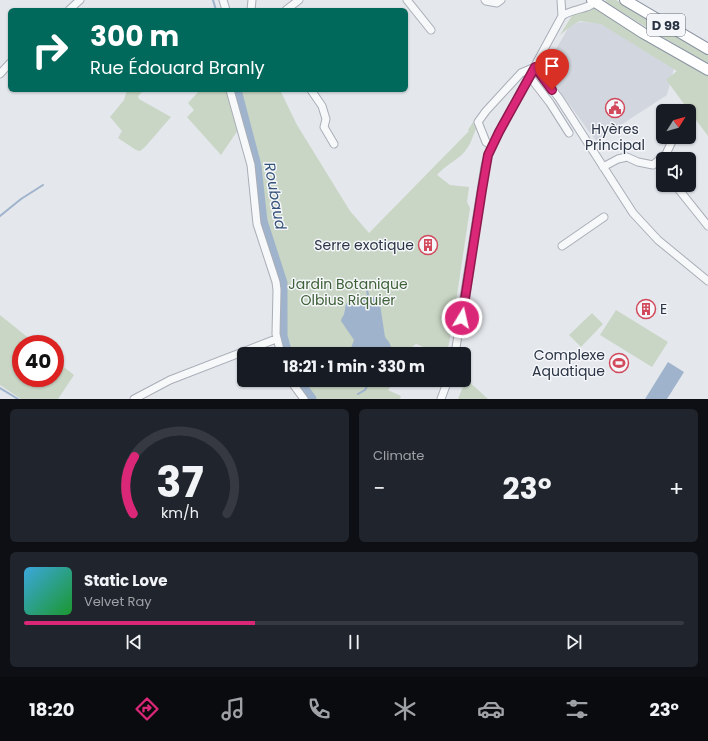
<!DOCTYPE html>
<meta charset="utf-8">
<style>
body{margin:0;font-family:Poppins,sans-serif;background:#20242c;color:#f1f3f6;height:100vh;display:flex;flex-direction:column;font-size:15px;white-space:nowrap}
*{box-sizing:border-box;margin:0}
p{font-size:13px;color:#9ea1a6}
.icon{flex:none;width:22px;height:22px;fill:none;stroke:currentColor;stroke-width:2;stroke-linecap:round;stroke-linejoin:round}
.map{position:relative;height:399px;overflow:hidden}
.sheet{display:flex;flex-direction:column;gap:10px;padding:10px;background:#0d0f14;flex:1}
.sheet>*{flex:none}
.guide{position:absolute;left:8px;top:8px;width:400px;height:84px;border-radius:6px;box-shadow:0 1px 3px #0004;background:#00695c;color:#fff;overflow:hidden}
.needle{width:26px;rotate:53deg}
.controls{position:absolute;left:656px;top:104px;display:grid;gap:8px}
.controls a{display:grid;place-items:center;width:40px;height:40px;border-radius:6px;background:#171b24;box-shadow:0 1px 3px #0004;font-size:20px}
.speed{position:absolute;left:12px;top:335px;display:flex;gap:8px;font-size:20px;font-weight:700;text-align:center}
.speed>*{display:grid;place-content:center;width:52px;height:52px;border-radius:50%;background:#171b24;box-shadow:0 1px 3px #0004;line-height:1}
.speed .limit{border:6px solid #d22;background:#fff;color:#111}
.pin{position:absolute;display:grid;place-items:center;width:34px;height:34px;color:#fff;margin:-41px -17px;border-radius:50% 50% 50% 0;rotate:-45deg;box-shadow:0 0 4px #0007}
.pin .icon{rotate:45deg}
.me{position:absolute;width:44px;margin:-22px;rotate:9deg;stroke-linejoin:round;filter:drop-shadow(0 0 3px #0008)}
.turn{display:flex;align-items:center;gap:14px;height:84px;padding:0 16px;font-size:18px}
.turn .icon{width:52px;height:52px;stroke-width:2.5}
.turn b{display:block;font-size:28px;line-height:34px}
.big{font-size:30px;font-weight:700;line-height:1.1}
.sheet .card{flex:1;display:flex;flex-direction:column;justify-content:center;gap:6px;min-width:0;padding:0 14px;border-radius:6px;background:#20242c}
.sheet .dial{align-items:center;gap:0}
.dial svg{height:104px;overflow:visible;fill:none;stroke:#363941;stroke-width:7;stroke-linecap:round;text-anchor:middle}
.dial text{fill:#f1f3f6;stroke:none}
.song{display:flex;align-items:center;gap:12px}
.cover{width:48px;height:48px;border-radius:6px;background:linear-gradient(135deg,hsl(200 70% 55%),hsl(130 70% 35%))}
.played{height:4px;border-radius:2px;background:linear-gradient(90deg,#db2777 35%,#363941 35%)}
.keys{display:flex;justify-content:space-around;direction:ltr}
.heat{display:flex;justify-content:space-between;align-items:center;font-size:22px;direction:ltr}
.sheet .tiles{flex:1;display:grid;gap:10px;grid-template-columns:1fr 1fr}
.card:last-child{grid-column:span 2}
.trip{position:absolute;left:237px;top:347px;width:234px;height:40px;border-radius:6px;background:#171b24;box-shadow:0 1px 3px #0004;font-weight:700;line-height:40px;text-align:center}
.dock{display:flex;height:64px;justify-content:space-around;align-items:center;background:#090b0e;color:#9ea1a6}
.dock .icon{width:28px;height:28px}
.dock .selected{color:#db2777}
.dock b{font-size:18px;color:#f1f3f6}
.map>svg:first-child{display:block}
.built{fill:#d2d6de}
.green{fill:#c9d6c5}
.water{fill:#9fb4cc}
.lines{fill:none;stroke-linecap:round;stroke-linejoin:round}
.stream{stroke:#9fb4cc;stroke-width:2}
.river{stroke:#9fb4cc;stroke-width:11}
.minor-casing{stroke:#a9aeb7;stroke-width:9}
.highway-casing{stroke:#8b94a3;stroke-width:12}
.minor{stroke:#f7f8fa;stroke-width:7}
.highway{stroke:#fff;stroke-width:10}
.route-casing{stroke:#8e194d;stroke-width:10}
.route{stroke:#db2777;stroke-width:7}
.labels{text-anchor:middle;stroke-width:3;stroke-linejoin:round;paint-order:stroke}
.shield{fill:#f4f6f9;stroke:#676e7b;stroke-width:1}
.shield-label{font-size:13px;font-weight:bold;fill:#2b3445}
.poi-label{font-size:14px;fill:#2b3445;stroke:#f4f6f9;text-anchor:end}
.park-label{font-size:14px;fill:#3f6138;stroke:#f4f6f9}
.water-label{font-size:15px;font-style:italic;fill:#34527a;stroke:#f4f6f9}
</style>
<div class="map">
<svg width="708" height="399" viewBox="0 0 708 399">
<rect width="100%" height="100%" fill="#e4e7ec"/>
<path class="built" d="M 581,22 L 600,23 L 674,68 L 667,95 L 596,141 L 544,70 L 570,25 Z"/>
<path class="green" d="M 606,0 L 616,0 L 708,55 L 708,64 L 616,9 L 605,2 Z
M 594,8 L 708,74 L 708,136 L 667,81 L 667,79 L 677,71 L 601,24 L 580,21 L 571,26 L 560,35 L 573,14 Z
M 127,90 L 144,90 L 138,96 L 139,99 L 171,117 L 145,147 L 140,151 L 136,150 L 118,138 L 122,131 L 110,117 L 124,100 Z
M 200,90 L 227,90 L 238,130 L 221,155 L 187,117 L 194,110 L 188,103 Z
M 240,90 L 280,90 L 297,125 L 350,211 L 369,233 L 469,131 L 468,130 L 473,122 L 476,129 C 473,135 472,141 468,147 C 461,159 446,164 437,175 L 450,185 L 469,187 L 467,202 L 470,208 L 454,315 L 447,354 L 442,354 L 416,344 L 412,347 L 427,353 L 426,354 L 409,354 L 412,347 L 407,350 L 407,354 L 291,354 L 286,337 L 285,324 L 286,286 L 283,273 L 265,221 L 260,164 Z
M 616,310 L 668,342 L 652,367 L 600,335 Z
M 592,313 L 603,324 L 581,347 L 569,335 Z
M 0,315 L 36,344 L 21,344 L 21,378 L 55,378 L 55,360 L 74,375 L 58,399 L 21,399 L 0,385 Z
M 466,379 L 488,399 L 458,399 Z
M 301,380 L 396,380 L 388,390 L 401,396 L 400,399 L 383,399 L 387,391 L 383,399 L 316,399 Z"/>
<path class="water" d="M 366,295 L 376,298 L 380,304 L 385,337 L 389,342 L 394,354 C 382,354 358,357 351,348 L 354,340 L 341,321 C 341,318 343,317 344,314 C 346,308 344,304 351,298 L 359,300 L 365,298 Z
M 668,362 L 684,372 L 667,399 L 645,399 Z"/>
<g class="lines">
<path class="stream" d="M 213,0 L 216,10
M 0,216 L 21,199 L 43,185
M 367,290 L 368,295
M 0,388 L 18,399
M 358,394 L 365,390 L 370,381"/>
<path class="river" d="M 236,90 L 256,166 L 262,221 L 282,283 L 282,336 L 287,354
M 297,380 L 311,399"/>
<g class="minor-casing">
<path id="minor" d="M 223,0 L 226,10
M 407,0 L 431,30
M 485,0 L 486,1 L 497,3 L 501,0
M 561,0 L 562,16
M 69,10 L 80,0
M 251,10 L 252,0
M 286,10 L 299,0
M 0,74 L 10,63
M 530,77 L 550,103 L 569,133
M 230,90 L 251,165 L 257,224 L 276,282 L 277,290 L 276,334 L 281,354
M 311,90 L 322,106 L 326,119 L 324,127 L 334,144
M 666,109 L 667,111
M 492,146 L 486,142 L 478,122 L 486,111 L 521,73 L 535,67 L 559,98 L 633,213 L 658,240 L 708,281
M 603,167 L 618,159 L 627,157 L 638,162 L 653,165 L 666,154 L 674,137
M 676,186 L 708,226
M 562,246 L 604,217
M 455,354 L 485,166 L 488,155 L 499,132 L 562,16 C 573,8 589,10 598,0
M 290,380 L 304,399
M 134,399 L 170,380 L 276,339
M 441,399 L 448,380"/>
</g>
<g class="highway-casing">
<path id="highway" d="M 592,0 L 643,33 L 708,70
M 625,0 L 708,49"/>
</g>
<use href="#minor" class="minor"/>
<use href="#highway" class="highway"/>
</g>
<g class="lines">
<g class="route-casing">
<path id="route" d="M 462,318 L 482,190 L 488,155 L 499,132 L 535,67 L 552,90"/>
</g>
<use href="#route" class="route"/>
</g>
<defs>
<g id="civic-ring" transform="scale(1)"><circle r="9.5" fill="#f4f6f9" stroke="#d1495b" stroke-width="1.5"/><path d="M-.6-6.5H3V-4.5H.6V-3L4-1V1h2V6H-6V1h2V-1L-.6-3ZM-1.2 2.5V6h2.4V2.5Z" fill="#d1495b"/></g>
<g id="building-ring" transform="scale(1)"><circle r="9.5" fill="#f4f6f9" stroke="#d1495b" stroke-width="1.5"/><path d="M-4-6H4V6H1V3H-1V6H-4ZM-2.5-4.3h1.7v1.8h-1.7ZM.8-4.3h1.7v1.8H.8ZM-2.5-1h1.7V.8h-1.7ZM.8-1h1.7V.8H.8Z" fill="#d1495b"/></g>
<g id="stadium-ring" transform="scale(1)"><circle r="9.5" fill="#f4f6f9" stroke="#d1495b" stroke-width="1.5"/><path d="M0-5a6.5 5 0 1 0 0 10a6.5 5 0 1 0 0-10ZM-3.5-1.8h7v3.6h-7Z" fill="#d1495b"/></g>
</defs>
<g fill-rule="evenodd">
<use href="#civic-ring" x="615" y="108"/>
<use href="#building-ring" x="428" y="245"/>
<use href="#building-ring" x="646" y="309"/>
<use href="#stadium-ring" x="619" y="363"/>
</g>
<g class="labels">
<rect class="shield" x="647" y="14" width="38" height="22" rx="3"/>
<g class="shield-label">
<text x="666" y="30">D 98</text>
</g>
<g class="poi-label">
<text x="615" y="134" text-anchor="middle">Hyères<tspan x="615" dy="16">Principal</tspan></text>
<text x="414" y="250">Serre exotique</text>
<text x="660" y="314" text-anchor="start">E</text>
<text x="605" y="360">Complexe<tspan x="605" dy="16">Aquatique</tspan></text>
</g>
<g class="park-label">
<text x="348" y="289">Jardin Botanique<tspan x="348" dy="16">Olbius Riquier</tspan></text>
</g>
<g class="water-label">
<text transform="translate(275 196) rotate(80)" y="5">Roubaud</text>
</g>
</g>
</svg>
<div class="controls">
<a><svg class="needle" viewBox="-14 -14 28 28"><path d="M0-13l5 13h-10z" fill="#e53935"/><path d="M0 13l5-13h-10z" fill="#9ea1a6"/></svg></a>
<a><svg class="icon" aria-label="sound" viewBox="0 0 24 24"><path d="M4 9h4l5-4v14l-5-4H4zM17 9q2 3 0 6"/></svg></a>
</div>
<div class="speed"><div class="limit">40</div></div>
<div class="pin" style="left:552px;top:90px;background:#d93025"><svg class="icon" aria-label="arrive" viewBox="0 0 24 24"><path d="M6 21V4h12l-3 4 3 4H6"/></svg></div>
<svg class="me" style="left:462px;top:318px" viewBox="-20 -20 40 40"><circle r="17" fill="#db2777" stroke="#fff" stroke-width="3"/><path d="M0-11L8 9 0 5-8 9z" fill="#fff"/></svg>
<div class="trip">18:21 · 1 min · 330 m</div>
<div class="guide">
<div class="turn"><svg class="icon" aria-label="right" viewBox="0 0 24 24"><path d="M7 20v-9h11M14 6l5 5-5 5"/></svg><div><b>300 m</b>Rue Édouard Branly</div></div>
</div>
</div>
<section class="sheet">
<div class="tiles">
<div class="card dial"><svg viewBox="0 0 100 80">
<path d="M14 69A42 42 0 1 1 86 69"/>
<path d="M14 69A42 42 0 0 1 15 25" stroke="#db2777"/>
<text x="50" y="56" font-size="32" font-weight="700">37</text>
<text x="50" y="72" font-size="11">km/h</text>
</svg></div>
<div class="card"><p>Climate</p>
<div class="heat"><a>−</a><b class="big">23°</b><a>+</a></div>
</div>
<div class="card">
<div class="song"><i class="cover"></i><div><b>Static Love</b><p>Velvet Ray</p></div></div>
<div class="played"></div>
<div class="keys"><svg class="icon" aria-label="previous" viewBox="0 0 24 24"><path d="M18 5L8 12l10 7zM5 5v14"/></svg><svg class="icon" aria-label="pause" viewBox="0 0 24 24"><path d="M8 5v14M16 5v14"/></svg><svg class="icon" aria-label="next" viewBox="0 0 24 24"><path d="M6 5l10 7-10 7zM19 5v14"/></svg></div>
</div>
</div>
</section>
<nav class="dock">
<b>18:20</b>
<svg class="icon selected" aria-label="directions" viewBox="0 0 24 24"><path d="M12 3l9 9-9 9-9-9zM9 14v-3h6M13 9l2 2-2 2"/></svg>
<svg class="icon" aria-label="music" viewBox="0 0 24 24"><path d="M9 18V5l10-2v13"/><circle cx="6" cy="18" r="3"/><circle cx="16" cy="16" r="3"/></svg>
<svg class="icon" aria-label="phone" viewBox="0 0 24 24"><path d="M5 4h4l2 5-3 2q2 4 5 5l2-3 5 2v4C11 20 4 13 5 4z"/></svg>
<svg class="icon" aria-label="climate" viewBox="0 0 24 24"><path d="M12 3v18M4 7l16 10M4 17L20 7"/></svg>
<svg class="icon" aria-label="car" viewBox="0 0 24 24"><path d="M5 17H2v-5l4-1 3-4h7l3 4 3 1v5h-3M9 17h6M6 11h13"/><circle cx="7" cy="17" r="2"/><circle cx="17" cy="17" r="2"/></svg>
<svg class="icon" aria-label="filters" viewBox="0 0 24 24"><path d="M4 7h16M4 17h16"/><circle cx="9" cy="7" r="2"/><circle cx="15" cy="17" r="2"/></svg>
<b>23°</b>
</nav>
